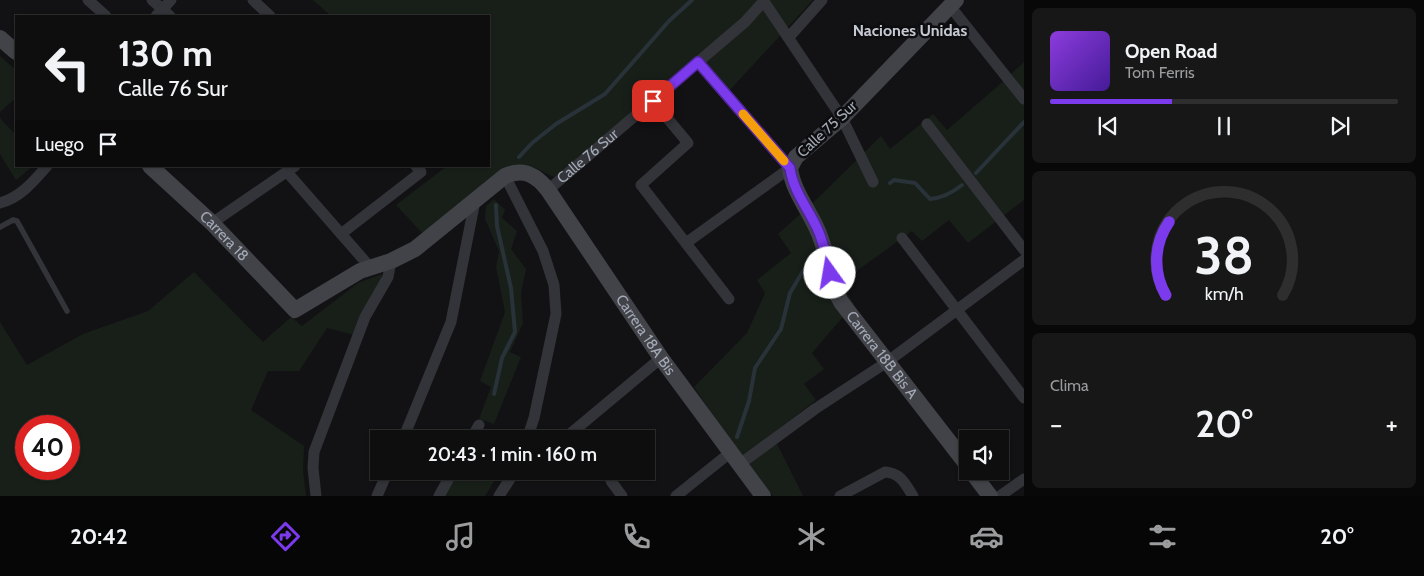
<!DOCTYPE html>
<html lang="es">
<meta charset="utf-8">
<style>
body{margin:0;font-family:Cabin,sans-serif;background:#171718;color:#f1f3f6;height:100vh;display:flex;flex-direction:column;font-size:19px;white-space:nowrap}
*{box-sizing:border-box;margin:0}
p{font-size:16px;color:#9b9c9e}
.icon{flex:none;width:28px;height:28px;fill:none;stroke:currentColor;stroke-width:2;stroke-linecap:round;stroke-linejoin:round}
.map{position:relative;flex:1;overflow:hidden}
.details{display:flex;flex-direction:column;gap:8px;padding:8px;background:#080808;width:400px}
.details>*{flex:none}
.guide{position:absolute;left:15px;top:15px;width:475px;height:152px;border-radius:0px;box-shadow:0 1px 4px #0004,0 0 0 1px #2e2e2f;background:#0e0e0f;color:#f1f3f6;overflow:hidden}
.controls{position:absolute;left:959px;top:430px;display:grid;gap:10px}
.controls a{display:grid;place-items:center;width:50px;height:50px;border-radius:0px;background:#0e0e0f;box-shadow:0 1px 4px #0004,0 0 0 1px #2e2e2f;font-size:25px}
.speed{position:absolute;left:15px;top:415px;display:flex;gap:10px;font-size:25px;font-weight:700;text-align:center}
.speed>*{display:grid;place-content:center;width:65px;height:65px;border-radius:50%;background:#0e0e0f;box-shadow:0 1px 4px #0004,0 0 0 1px #2e2e2f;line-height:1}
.speed .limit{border:8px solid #d22;background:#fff;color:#111}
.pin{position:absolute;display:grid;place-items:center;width:42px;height:42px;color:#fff;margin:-21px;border-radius:10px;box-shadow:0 2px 8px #0006}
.me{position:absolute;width:55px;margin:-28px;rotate:347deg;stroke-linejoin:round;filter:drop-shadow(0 0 4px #0008)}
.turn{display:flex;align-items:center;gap:18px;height:105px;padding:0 20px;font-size:22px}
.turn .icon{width:65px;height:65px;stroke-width:2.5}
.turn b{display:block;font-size:35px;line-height:42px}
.then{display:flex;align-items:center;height:48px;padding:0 20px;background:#0003;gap:10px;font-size:19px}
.big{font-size:38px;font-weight:600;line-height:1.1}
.details .tile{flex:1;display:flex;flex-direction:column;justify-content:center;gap:8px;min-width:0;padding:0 18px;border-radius:8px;background:#171718}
.details .dial{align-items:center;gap:0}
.dial svg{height:130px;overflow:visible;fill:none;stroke:#2e2e2f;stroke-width:7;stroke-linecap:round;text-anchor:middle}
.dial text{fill:#f1f3f6;stroke:none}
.song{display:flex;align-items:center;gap:15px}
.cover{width:60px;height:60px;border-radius:8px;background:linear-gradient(135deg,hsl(270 70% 55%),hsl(260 70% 35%))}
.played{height:5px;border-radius:2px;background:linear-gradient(90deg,#7c3aed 35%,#2e2e2f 35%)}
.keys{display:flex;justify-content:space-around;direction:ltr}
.heat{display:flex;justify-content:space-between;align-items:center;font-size:28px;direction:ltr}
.trip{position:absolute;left:370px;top:430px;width:285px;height:50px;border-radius:0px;background:#0e0e0f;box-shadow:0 1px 4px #0004,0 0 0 1px #2e2e2f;font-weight:600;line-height:50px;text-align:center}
.tab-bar{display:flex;height:80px;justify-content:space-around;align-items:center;background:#060606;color:#9b9c9e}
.tab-bar .icon{width:35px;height:35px}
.tab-bar .selected{color:#7c3aed}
.tab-bar b{font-size:22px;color:#f1f3f6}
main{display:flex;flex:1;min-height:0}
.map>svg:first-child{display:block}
.green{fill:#181f19;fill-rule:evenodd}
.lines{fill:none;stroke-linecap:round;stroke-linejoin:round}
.stream{stroke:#283238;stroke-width:4}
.lane{stroke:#333439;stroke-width:5.5}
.street{stroke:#333439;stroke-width:11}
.secondary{stroke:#414349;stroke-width:16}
.route-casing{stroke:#51269a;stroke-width:12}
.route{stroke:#7c3aed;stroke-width:9}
.slow{stroke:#f59e0b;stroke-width:9}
.labels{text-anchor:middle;stroke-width:5;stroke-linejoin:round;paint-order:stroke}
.street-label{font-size:15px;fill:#a3a9b5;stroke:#0d0d0f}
.neighbourhood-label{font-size:16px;font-weight:bold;fill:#c4c8d1;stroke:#0d0d0f}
</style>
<main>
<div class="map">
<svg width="1024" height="496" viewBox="0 0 1024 496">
<rect width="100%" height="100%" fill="#121214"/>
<path class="green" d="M 313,0 L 813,0 L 728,92 L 698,58 L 554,177 L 533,167 L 423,234 L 396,205 L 447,166 L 489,166 L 489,16 L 331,16 Z
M 0,56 L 16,70 L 16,98 L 0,112 Z
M 1024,62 L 1024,200 L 968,243 L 949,220 L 922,241 L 912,231 L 840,283 L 854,304 L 812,353 L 824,369 L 804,384 L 816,400 L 772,434 L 803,496 L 773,496 L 741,458 L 694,387 L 747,333 L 765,293 L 757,280 L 791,253 L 778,234 L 816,200 L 881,136 L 890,149 L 933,114 L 947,130 L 998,86 Z
M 0,118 L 16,135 L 16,166 L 33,166 L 16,180 L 0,154 Z
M 494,199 L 505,210 L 502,218 L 517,231 L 511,249 L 526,269 L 521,293 L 523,323 L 510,352 L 521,357 L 494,424 L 479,419 L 491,387 L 480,381 L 505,312 L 496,267 L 499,251 L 485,219 L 486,206 Z
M 194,272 L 263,342 L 291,317 L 302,326 L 358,283 L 382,274 L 380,284 L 355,335 L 327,328 L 299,371 L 268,371 L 251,410 L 304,446 L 303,470 L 306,496 L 0,496 L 0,322 L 27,365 L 83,334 L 148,311 ZM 26,426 L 69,426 L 69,469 L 26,469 Z
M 457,471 L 491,471 L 498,475 L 485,496 L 444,496 Z"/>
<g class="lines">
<path class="stream" d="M 519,157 L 532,143 L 556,124 L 605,94 L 669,21 L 692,0
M 976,173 L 1024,122
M 890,183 L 894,180 L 915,183 L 930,199 C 943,198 952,193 962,185
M 494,394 L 502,358 L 515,332 L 511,288 L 497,226 L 496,205
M 737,437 L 749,401 L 755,368 L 781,329 L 790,293 L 803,271"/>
<path class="lane" d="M 0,227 L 13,220 L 17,221 L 67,311"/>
<g class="street">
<path d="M 88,0 L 106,16"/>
<path d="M 152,0 L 170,16"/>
<path d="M 253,0 L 270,16"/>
<path d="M 763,0 L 842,118 L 873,182"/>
<path d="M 950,6 L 1024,99"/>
<path d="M 156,16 L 171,0"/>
<path d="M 789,37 L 822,0"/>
<path d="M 653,101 L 688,143 L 641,185 L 729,299"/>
<path d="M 927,124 L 1024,250"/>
<path d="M 287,172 L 370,267"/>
<path d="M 505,176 L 543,251 L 554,285 L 556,314 L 534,418 L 527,439"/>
<path id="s1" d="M 548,190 L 745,22 L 763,2"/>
<path d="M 0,203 C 21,197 33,182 47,166"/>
<path d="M 212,223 L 295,166"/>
<path d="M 341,234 L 421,172 L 416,166"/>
<path d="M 902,238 L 1024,398"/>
<path d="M 686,243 L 790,168 L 698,62"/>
<path d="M 403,439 L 451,322 L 475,201"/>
<path d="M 471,439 L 479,425"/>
<path d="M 564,439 L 661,358"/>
<path d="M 740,464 L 815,409 L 887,362 L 1024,260"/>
<path d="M 611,481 L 622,496"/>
<path d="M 316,496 L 313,468 L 314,452 L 365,317 L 388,277 L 391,261"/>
<path d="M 377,496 L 388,471"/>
<path d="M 439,496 L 453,471"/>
<path d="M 499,496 L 515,471"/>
<path d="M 676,496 L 731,452"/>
<path d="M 840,496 L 885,472 C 901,473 905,484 913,496"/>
<path d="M 1000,496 L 1024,479"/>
</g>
<g class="secondary">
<path id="s2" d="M 956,0 L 842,118 L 796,157 L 790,168 C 793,194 813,214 821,239 C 829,260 829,282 841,302 L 968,466"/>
<path d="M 0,38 L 16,52"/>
<path id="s3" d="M 150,166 L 212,223 L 295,310 L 360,271 L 391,261 L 415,249 L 505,176 C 524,167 537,176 548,190 L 661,358 L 763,496"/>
<path d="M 971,471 L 990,496"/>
</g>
</g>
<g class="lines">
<g class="route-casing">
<path id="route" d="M 653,101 L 698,62 L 790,168 C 793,191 808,208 817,228 C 824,242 826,258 830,273"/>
</g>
<use href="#route" class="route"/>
<path class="slow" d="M 743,114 L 784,161"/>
</g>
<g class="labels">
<g class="street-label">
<text transform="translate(827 129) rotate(-43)" y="5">Calle 75 Sur</text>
<text dy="5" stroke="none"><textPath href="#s1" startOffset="52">Calle 76 Sur</textPath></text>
<text dy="5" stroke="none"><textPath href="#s3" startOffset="102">Carrera 18</textPath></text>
<text dy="5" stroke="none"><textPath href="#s3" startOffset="680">Carrera 18A Bis</textPath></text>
<text dy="5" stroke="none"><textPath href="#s2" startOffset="448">Carrera 18B Bis A</textPath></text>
</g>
<g class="neighbourhood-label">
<text x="910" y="36">Naciones Unidas</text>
</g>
</g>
</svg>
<div class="controls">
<a><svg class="icon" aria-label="sound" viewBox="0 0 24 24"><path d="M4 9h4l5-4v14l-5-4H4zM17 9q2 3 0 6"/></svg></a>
</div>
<div class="speed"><div class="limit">40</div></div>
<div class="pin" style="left:653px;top:101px;background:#d93025"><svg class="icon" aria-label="arrive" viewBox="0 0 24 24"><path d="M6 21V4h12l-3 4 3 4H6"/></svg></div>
<svg class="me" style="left:830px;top:273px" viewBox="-20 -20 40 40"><circle r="19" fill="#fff"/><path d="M0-13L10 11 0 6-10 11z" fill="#7c3aed"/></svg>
<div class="trip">20:43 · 1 min · 160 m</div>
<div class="guide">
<div class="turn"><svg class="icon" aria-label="left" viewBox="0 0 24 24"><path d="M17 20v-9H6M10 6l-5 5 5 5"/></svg><div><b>130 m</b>Calle 76 Sur</div></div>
<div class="then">Luego<svg class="icon" aria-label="arrive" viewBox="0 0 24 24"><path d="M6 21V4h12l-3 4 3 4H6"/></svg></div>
</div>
</div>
<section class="details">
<div class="tile">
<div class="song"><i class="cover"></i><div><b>Open Road</b><p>Tom Ferris</p></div></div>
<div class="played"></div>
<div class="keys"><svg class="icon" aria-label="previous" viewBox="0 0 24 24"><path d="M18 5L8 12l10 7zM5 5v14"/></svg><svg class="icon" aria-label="pause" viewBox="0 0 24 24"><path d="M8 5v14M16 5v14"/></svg><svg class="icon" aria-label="next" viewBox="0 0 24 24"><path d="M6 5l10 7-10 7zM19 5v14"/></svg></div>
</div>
<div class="tile dial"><svg viewBox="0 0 100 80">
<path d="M14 69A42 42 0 1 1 86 69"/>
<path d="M14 69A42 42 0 0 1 16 24" stroke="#7c3aed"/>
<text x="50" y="56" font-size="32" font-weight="700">38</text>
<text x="50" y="72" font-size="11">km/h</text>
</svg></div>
<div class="tile"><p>Clima</p>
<div class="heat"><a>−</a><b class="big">20°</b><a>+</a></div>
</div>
</section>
</main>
<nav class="tab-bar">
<b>20:42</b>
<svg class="icon selected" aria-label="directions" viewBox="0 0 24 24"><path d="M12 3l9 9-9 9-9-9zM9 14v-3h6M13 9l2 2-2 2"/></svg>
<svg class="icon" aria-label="music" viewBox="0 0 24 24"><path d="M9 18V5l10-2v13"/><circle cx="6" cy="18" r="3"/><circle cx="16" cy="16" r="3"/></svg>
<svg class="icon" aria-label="phone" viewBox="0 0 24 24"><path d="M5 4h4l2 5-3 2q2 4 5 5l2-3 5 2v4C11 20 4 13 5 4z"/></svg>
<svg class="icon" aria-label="climate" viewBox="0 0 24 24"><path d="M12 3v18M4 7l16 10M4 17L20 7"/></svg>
<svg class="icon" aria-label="car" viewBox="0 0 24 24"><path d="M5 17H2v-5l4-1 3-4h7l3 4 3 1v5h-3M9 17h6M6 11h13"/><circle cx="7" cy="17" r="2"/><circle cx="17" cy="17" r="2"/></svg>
<svg class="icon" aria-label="filters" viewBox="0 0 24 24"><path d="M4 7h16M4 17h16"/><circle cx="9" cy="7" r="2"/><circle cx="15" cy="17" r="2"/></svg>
<b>20°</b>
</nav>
